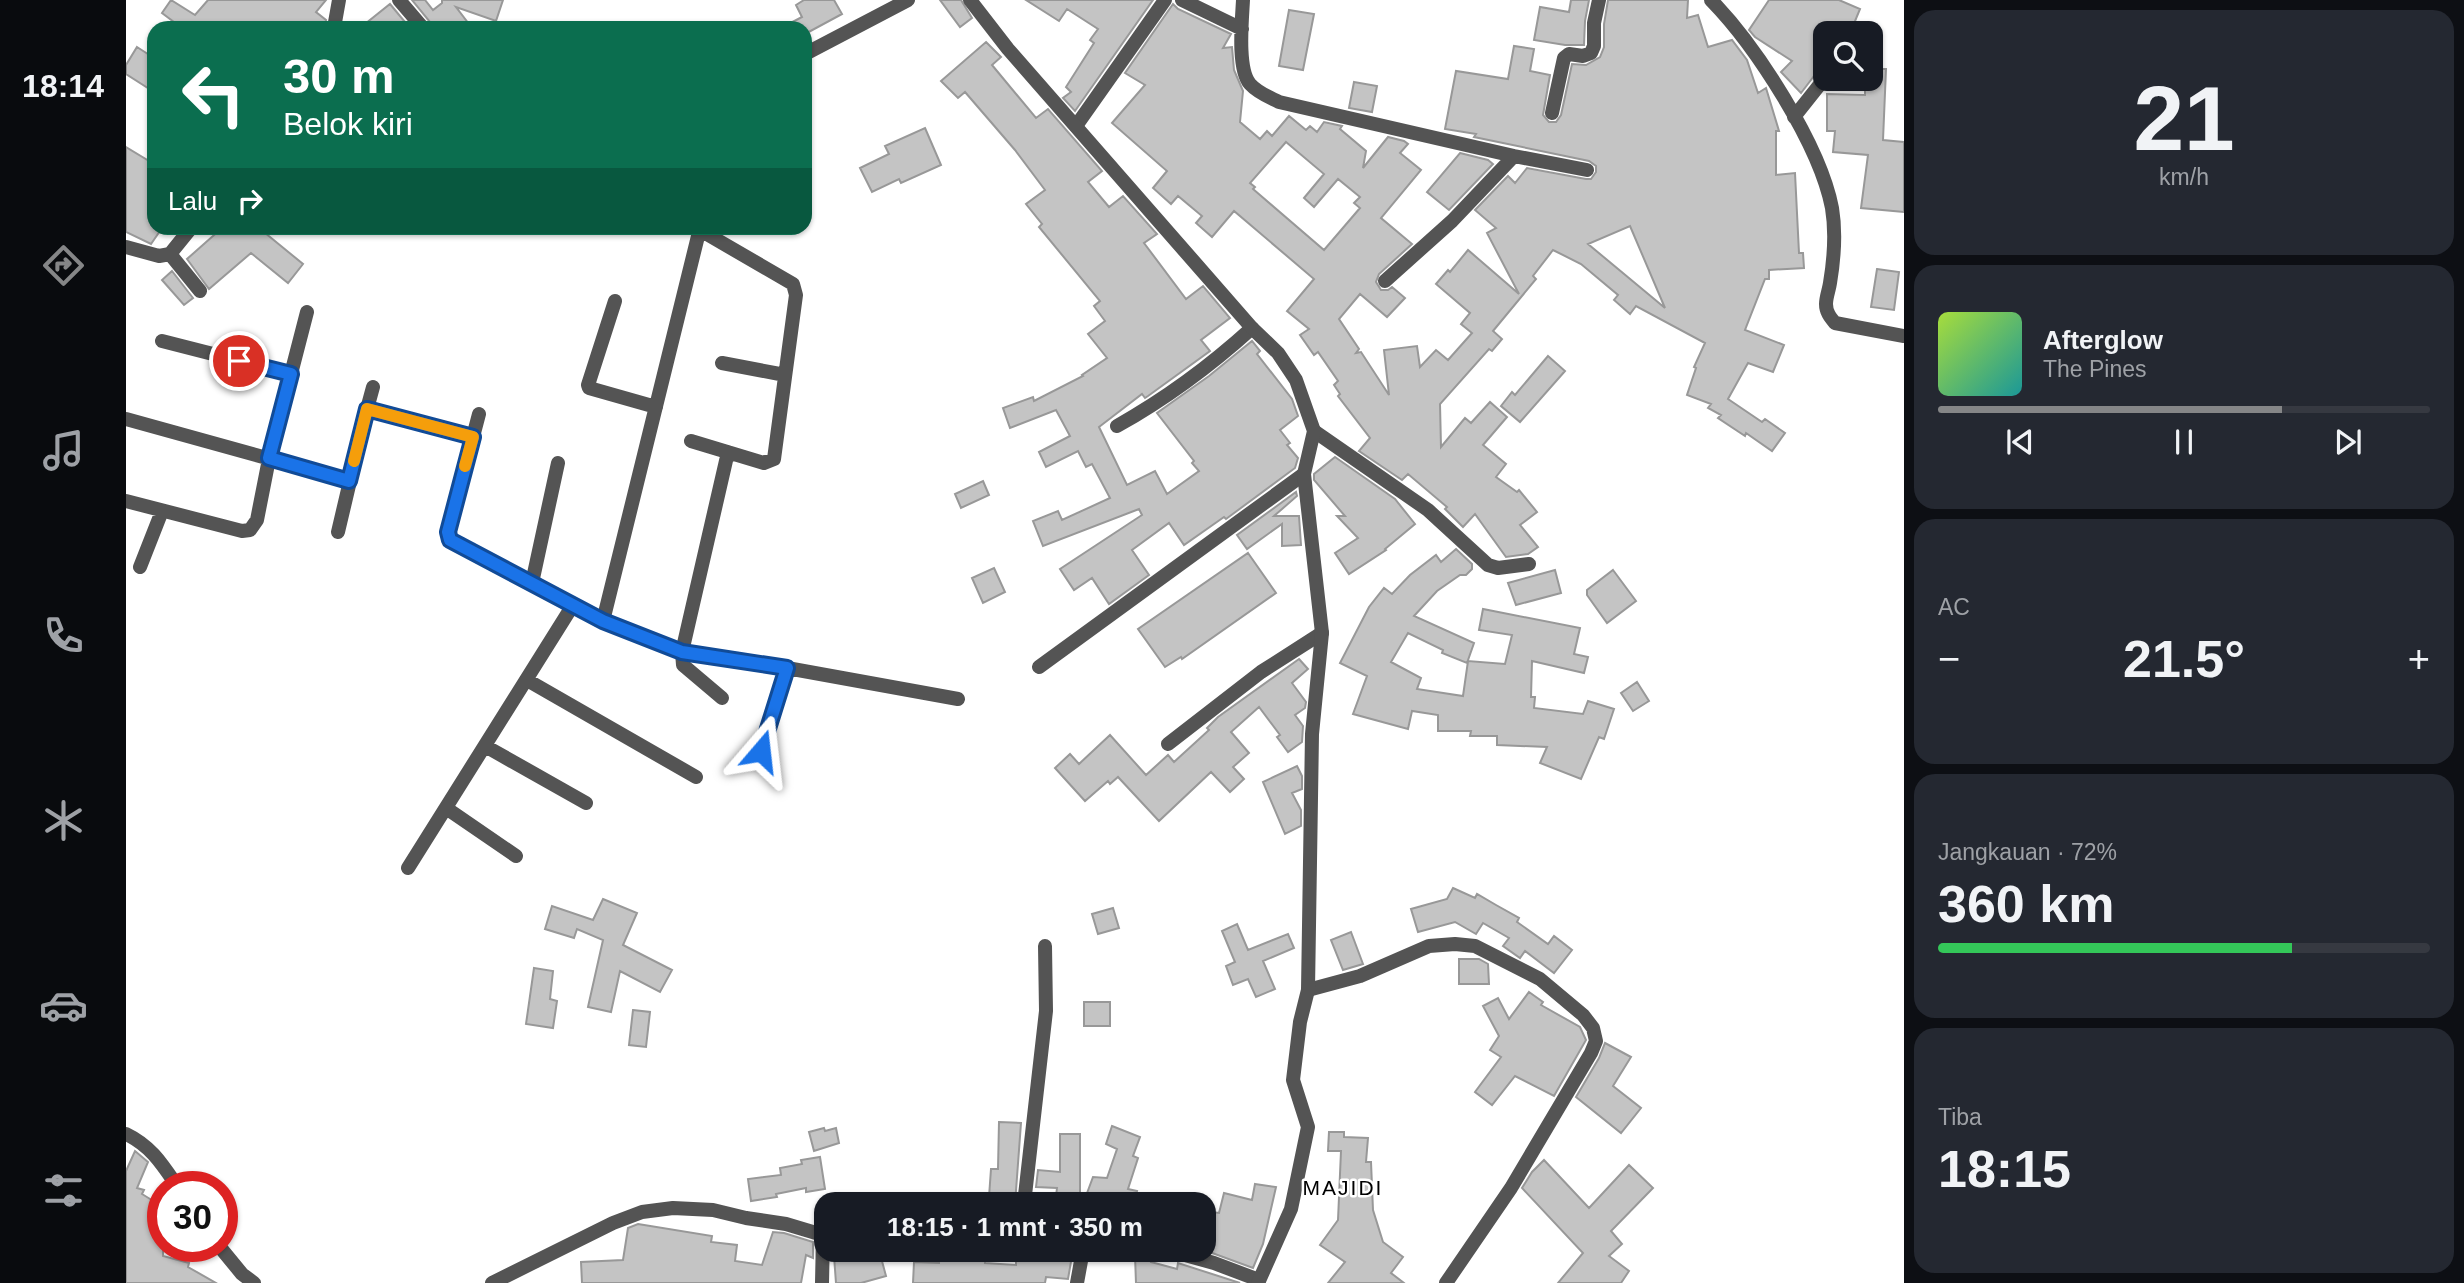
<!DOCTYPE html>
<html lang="id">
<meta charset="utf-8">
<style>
body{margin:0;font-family:Arial,sans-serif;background:#242831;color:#f1f3f6;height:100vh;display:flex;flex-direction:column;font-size:26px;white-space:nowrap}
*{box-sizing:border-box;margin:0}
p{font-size:23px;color:#9ea1a6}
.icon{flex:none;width:38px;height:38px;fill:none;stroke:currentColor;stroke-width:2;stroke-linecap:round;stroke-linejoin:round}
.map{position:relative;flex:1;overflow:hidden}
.panel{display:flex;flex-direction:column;gap:10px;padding:10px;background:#0d0f14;width:560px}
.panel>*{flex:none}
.hud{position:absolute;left:21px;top:21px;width:665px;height:214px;border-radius:21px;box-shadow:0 2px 5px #0004;background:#0b6e4f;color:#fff;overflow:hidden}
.buttons{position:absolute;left:1687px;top:21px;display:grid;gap:14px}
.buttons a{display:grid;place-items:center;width:70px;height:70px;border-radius:14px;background:#171b24;box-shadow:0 2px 5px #0004;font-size:35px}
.speed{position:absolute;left:21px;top:1171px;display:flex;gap:14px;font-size:35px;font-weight:700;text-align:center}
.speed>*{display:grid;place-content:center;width:91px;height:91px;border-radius:50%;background:#171b24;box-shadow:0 2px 5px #0004;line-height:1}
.speed .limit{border:10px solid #d22;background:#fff;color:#111}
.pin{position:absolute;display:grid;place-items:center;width:60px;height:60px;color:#fff;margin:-30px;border:4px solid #fff;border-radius:50%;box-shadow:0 2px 7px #0007}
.me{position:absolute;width:77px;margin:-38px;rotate:17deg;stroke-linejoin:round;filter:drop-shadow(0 0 5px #0008)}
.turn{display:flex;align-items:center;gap:24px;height:147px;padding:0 21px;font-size:32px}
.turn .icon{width:91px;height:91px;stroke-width:2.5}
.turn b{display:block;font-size:49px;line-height:60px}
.then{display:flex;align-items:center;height:66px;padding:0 21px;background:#0003;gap:14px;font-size:26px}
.big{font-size:52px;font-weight:800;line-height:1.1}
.panel .card{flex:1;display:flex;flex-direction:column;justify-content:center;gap:10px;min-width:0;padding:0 24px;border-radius:21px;background:#242831}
.panel .dial{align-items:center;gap:0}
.dial b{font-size:91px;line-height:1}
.song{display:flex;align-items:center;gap:21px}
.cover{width:84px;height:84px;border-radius:10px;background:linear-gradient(135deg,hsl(80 70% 55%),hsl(180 70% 35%))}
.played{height:7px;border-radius:4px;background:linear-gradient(90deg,#858687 70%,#363941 70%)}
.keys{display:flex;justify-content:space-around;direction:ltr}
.heat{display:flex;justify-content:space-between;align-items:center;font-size:38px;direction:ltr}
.charge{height:10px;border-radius:5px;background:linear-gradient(90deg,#34c759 72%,#363941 0)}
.trip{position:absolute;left:688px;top:1192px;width:402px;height:70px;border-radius:21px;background:#171b24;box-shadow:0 2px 5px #0004;font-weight:800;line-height:70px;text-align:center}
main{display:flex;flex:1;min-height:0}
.menu{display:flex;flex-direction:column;width:126px;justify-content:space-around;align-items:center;background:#090b0e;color:#9ea1a6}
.menu .icon{width:49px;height:49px}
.menu .selected{color:#858687}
.menu b{font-size:32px;color:#f1f3f6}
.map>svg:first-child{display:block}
.building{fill:#c4c4c4;stroke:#989898;stroke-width:2;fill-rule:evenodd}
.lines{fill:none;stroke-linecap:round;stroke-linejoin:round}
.minor{stroke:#545454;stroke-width:14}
.tertiary{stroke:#545454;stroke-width:14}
.route-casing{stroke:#114b97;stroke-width:18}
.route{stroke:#1a73e8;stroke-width:12}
.slow{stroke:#f59e0b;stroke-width:12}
.labels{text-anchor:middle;stroke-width:5;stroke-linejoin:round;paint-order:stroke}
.quarter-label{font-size:21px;letter-spacing:2px;fill:#000;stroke:#fff}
</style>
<main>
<nav class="menu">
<b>18:14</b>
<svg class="icon selected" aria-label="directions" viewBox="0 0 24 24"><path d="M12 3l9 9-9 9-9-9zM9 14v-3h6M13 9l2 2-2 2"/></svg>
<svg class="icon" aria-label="music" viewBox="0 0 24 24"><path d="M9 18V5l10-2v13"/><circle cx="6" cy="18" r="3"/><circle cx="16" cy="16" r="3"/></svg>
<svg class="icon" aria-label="phone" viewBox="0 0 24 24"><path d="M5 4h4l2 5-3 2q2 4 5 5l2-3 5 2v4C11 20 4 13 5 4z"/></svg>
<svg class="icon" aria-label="climate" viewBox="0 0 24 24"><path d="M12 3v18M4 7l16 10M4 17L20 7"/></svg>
<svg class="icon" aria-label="car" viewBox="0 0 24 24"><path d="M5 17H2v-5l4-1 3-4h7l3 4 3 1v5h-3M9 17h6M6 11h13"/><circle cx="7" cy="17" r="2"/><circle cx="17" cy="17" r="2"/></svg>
<svg class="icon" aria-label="filters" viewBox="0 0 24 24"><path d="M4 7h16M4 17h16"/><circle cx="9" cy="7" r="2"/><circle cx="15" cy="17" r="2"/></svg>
</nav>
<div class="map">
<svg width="1778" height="1283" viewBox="0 0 1778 1283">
<rect width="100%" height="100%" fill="#fff"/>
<path class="building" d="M 45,0 L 69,15 L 82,0 L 200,0 L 190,12 L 200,20 L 199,28 L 56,28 L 36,13 Z
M 286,0 L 299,0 L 307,10 L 316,3 L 316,0 L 377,0 L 370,21 L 330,7 L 346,28 L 306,28 L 304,22 Z
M 678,0 L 708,0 L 716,14 L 679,34 L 679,28 L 655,28 L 676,17 L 670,5 Z
M 814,0 L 835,0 L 846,18 L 834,27 Z
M 900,0 L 1027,0 L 949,111 L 937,98 L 945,92 L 940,87 L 968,43 L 964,40 L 972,29 L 941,9 L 933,21 Z
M 1445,0 L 1463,0 L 1459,21 L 1458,45 L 1439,45 L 1408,40 L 1414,7 L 1443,12 Z
M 1482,0 L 1562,0 L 1561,18 L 1572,15 L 1582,47 L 1606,40 L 1621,60 L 1632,93 L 1640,88 L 1653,131 L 1650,131 L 1650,175 L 1669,173 L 1673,253 L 1677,253 L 1678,268 L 1643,270 L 1643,279 L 1639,279 L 1619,330 L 1658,345 L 1647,372 L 1622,363 L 1602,399 L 1636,422 L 1639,419 L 1659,433 L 1646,451 L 1620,433 L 1619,436 L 1592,418 L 1595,415 L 1582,408 L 1585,404 L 1561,395 L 1570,368 L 1568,367 L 1579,343 L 1510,306 L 1504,314 L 1488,300 L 1492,295 L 1455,264 L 1427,250 L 1407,276 L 1410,279 L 1367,331 L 1376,339 L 1366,351 L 1363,349 L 1314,404 L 1315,447 L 1339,418 L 1345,423 L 1364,402 L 1381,417 L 1357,445 L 1380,464 L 1370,477 L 1391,492 L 1393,490 L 1411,512 L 1394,525 L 1412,547 L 1402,554 L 1380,557 L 1349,514 L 1337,527 L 1319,509 L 1321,507 L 1282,474 L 1276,480 L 1233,451 L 1244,438 L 1212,396 L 1214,394 L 1208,385 L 1212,381 L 1192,352 L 1188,355 L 1174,335 L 1183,329 L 1161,311 L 1188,279 L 1108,211 L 1086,237 L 1070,223 L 1076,216 L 1052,196 L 1045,204 L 1027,188 L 1041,171 L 986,123 L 1019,85 L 999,73 L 1047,4 L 1052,9 L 1105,34 L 1097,48 L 1106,47 L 1108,70 L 1117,91 L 1114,122 L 1134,139 L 1141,131 L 1146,136 L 1163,116 L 1180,130 L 1184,126 L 1191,132 L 1198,122 L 1216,126 L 1214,129 L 1240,151 L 1237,168 L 1262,137 L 1278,141 L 1282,144 L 1274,153 L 1295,170 L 1255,218 L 1286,244 L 1253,274 L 1250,282 L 1255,290 L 1262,290 L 1266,287 L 1279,298 L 1261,317 L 1234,294 L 1213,319 L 1233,349 L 1230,353 L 1235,352 L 1263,395 L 1258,350 L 1291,346 L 1294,367 L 1310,350 L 1322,360 L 1346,333 L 1335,324 L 1344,313 L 1310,284 L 1322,270 L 1324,272 L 1342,250 L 1393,294 L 1361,233 L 1370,228 L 1349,210 L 1382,176 L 1389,183 L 1401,168 L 1460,179 L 1465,179 L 1470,172 L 1470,166 L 1463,161 L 1348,137 L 1350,134 L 1319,129 L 1330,71 L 1382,79 L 1388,46 L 1408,49 L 1404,71 L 1424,75 L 1417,115 L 1423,122 L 1430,122 L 1435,115 L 1446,64 L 1460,65 L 1474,57 L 1478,47 L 1478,24 ZM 1160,142 L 1198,174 L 1178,198 L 1188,207 L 1212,179 L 1234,197 L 1228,203 L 1234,208 L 1198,250 L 1127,189 L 1129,187 L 1124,183 ZM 1504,226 L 1539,308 L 1462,244 Z
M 1643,0 L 1713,0 L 1734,9 L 1727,26 L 1725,25 L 1720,33 L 1699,33 L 1699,69 L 1691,72 L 1675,93 L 1655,72 L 1666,61 L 1629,37 L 1623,30 Z
M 264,4 L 284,28 L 234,28 Z
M 1163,10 L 1188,14 L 1177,70 L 1153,66 Z
M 860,42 L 875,57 L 866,65 L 910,118 L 922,109 L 976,171 L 962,182 L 983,207 L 997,196 L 1031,234 L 1018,243 L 1060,299 L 1077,286 L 1104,318 L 1075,340 L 1084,351 L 1022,396 L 1019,398 L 1016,394 L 973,427 L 1001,485 L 1029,471 L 1041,494 L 1073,471 L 1066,463 L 1068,461 L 1031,413 L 1083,376 L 1126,341 L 1134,351 L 1131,354 L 1166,399 L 1172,416 L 1154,430 L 1164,443 L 1161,445 L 1172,458 L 1169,468 L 1100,519 L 1098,517 L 1058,545 L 1043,523 L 1006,550 L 1023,575 L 983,604 L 966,578 L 948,590 L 934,569 L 1016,515 L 1013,509 L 917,546 L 907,521 L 932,511 L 936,520 L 984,498 L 966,464 L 960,467 L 952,451 L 920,467 L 913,452 L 944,436 L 930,410 L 884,428 L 877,408 L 907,397 L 908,401 L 957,376 L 956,375 L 981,358 L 962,334 L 979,321 L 968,306 L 974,301 L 913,227 L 916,224 L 900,204 L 919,190 L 889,150 L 839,92 L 832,98 L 815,81 Z
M 11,47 L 28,58 L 28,92 L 0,74 L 0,65 Z
M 1745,69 L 1760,69 L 1757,140 L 1778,142 L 1778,212 L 1735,208 L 1742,155 L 1707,152 L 1709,131 L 1701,131 L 1701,94 L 1739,95 L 1739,79 L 1745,79 Z
M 1228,82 L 1251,86 L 1246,112 L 1223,108 Z
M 799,128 L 815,165 L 775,183 L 773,179 L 746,192 L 734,168 L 763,154 L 759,146 Z
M 0,147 L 28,164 L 28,228 L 36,228 L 25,244 L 0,232 Z
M 1334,153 L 1362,160 L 1367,164 L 1323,210 L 1301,192 Z
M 96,228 L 133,228 L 177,264 L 162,283 L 125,253 L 83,289 L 61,259 Z
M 1751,269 L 1773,272 L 1768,310 L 1745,307 Z
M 46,271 L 67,298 L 58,305 L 36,280 Z
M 1422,356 L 1439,371 L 1394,422 L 1375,406 L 1386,392 L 1389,395 Z
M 1209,457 L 1269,499 L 1289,524 L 1259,549 L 1260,550 L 1223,574 L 1209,553 L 1232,538 L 1211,516 L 1219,516 L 1188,480 L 1188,474 Z
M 857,481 L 863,495 L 835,508 L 829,494 Z
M 1170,492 L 1171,496 L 1148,516 L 1173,516 L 1175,545 L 1156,546 L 1156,524 L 1121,549 L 1111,535 Z
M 1330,549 L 1346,564 L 1346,569 L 1340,575 L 1334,575 L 1311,591 L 1288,616 L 1348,643 L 1341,663 L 1316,653 L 1317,650 L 1282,633 L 1265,662 L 1295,678 L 1291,689 L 1337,696 L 1342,661 L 1379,664 L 1386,635 L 1353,630 L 1357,609 L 1454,628 L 1448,654 L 1462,657 L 1458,673 L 1406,661 L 1405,697 L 1409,697 L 1408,708 L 1457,714 L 1462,701 L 1488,709 L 1478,739 L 1473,737 L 1455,779 L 1414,763 L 1421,747 L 1371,745 L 1371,736 L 1344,736 L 1345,731 L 1312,731 L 1312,715 L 1286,711 L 1282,729 L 1227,714 L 1241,676 L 1214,663 L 1243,607 L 1258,588 L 1266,594 L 1284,575 L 1310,555 L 1315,562 Z
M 1122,553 L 1150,593 L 1056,659 L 1055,657 L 1039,667 L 1012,629 Z
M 868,568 L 879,592 L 857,603 L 846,578 Z
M 1429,570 L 1435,593 L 1390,605 L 1382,583 Z
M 1487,570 L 1510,601 L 1481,623 L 1461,595 L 1461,590 Z
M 1173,659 L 1182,669 L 1166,683 L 1180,702 L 1179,708 L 1169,715 L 1177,726 L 1176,742 L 1162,752 L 1151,737 L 1154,735 L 1133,707 L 1105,732 L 1123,753 L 1107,767 L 1118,779 L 1104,792 L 1085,772 L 1033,821 L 992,777 L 984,784 L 982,781 L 959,801 L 929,768 L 944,754 L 953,764 L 984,735 L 1020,775 L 1042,755 L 1048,762 L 1083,730 L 1081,728 L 1092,717 Z
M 1511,682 L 1523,701 L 1507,711 L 1495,693 Z
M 1171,766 L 1176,776 L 1176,789 L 1166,793 L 1175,810 L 1175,826 L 1159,834 L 1137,782 Z
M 1327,888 L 1349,898 L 1351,894 L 1370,905 L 1393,918 L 1391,922 L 1422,944 L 1428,936 L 1446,950 L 1428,973 L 1399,951 L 1394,958 L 1377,946 L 1383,938 L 1357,923 L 1350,934 L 1329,922 L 1292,932 L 1285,909 L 1321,899 Z
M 477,899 L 511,913 L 497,945 L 546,970 L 534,992 L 494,971 L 485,1012 L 462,1007 L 477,940 L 451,929 L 448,938 L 419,929 L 426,906 L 467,920 Z
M 987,908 L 993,928 L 972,934 L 966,914 Z
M 1111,924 L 1122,950 L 1162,934 L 1168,948 L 1137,961 L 1149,989 L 1130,997 L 1122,979 L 1107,985 L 1100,966 L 1109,962 L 1096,931 Z
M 1225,932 L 1237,964 L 1217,970 L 1205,940 Z
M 1333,959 L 1353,959 L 1362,964 L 1363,984 L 1333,984 Z
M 408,968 L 427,971 L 424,999 L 431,1001 L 427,1028 L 400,1024 Z
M 1403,992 L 1417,1002 L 1415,1005 L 1454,1027 L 1460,1040 L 1428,1096 L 1389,1076 L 1366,1105 L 1349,1092 L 1375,1057 L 1364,1050 L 1373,1036 L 1357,1006 L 1372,998 L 1383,1019 Z
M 958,1002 L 984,1002 L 984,1026 L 958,1026 Z
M 507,1010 L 524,1012 L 520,1047 L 503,1045 Z
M 1479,1043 L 1505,1057 L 1487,1086 L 1515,1108 L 1495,1133 L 1450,1097 L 1473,1058 Z
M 873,1122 L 895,1123 L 889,1204 L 867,1204 L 867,1197 L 863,1197 L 865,1169 L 872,1169 Z
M 986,1126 L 1014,1137 L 1007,1156 L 1012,1158 L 1002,1189 L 1011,1191 L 1007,1204 L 957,1204 L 967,1177 L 981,1178 L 991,1149 L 980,1144 Z
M 698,1128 L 699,1131 L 710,1128 L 713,1143 L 688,1151 L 683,1132 Z
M 1203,1132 L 1218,1132 L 1218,1137 L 1242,1138 L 1240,1162 L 1245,1162 L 1247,1210 L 1257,1242 L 1277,1257 L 1265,1273 L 1278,1283 L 1202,1283 L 1219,1262 L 1194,1245 L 1212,1220 L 1215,1151 L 1202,1151 Z
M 934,1134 L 954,1134 L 954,1204 L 929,1204 L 931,1188 L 910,1187 L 912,1170 L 934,1172 Z
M 9,1151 L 22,1162 L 11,1188 L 18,1190 L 16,1194 L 37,1207 L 37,1256 L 63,1263 L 62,1267 L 90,1283 L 0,1283 L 0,1171 Z
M 694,1157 L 699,1189 L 680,1192 L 680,1188 L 650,1194 L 651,1197 L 625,1201 L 622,1179 L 655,1175 L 654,1168 L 676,1164 L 675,1160 Z
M 1418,1160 L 1463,1208 L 1503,1165 L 1527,1188 L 1485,1231 L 1496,1244 L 1483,1256 L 1503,1271 L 1495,1283 L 1432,1283 L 1457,1253 L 1396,1188 L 1406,1172 Z
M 1129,1184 L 1150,1187 L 1137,1244 L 1127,1268 L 1078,1250 L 1078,1211 L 1093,1213 L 1098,1193 L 1126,1200 Z
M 512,1224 L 586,1236 L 585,1242 L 611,1245 L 609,1261 L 636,1265 L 647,1232 L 658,1233 L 687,1242 L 687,1258 L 680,1255 L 675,1283 L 456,1283 L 455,1262 L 497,1260 L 502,1228 Z
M 753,1250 L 760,1276 L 735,1283 L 710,1283 L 708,1256 Z
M 836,1250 L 860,1250 L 859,1263 L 890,1265 L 890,1252 L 946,1256 L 942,1279 L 920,1277 L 919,1283 L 787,1283 L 788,1262 L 813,1263 L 813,1256 L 836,1257 Z
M 1009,1256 L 1026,1257 L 1025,1262 L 1051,1269 L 1052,1263 L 1114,1283 L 1010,1283 Z"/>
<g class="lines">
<path class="minor" d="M 273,0 L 297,28
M 1056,0 L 1116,29
M 1117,0 C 1116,20 1111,69 1124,84 C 1132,93 1143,97 1153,102 L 1388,156 L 1461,170
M 1585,0 C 1630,46 1694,145 1706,208 C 1710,232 1708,259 1704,283 C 1703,290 1700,297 1700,304 C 1700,312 1704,317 1709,323 L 1778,336
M 208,28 L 213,0
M 679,54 L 782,0
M 1426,113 L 1438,58 L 1443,54 L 1457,56 L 1465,53 L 1468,46 L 1468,23 L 1473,0
M 1668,117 L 1699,78
M 950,126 L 1039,0
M 574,228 L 477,621 L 556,652 L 557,665 L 596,698
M 0,247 L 33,256 L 44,254 L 65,228
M 44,254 L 74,291
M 1259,281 L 1326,221 L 1388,156
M 489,301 L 462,385 L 463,388 L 530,407
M 36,341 L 165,374
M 596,363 L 659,375
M 241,409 L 247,387
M 353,414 L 322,532 L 324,540 L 477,621
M 0,419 L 224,481
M 991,426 C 1041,398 1083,367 1126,328
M 1188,431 L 1302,510 L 1362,565 L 1372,568 L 1403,564
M 565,441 L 638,463 L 648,459 L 670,295 L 667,284 L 574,230
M 602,452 L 556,652 L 661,668 L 832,699
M 0,501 L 116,531 L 124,530 L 131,520 L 143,459 L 181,312
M 212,532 L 241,409 L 347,437
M 14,567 L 36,511
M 406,583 L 432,463
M 913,667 L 1178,474
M 401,680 L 570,777
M 1042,744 L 1135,672 L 1196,633
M 359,746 L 460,803
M 635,751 L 661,668
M 320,808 L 390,856
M 282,868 L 447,605
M 1182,990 L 1234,976 L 1303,946 L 1329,944 L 1349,946 L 1414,979 L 1457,1015 L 1467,1028 L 1470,1041 L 1465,1053 L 1385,1188 L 1320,1283
M 0,1134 C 25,1146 36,1164 51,1186
M 898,1204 L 920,1011 L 919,946
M 93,1246 L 116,1274 L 128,1283
M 1041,1250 L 1088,1263 L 1133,1280
M 366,1283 L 487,1223 L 516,1212 L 547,1208 L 587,1210 L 620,1218 L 660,1224 L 700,1236
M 696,1283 L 697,1236
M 951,1283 L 957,1250"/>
<path class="tertiary" d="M 844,0 L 882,49 L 1126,328 L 1152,353 L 1170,380 L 1188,431 L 1178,474 L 1196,633 L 1186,734 L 1182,990 L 1174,1022 L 1167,1080 L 1182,1127 L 1165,1209 L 1132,1283"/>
</g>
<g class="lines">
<g class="route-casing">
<path id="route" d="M 113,361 L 165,374 L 143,458 L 223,481 L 241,409 L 347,437 L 322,532 L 324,540 L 477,621 L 556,652 L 661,668 L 635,751"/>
</g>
<use href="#route" class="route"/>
<path class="slow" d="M 228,461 L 241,409 L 347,437 L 339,466"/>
</g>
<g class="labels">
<g class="quarter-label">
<text x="1217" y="1195">MAJIDI</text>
</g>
</g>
</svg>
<div class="buttons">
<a><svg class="icon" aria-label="search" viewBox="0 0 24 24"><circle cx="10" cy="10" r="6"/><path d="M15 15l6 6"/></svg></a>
</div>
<div class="speed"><div class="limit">30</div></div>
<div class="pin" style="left:113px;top:361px;background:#d93025"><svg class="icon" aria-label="arrive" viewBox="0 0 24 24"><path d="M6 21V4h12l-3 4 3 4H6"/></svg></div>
<svg class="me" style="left:635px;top:751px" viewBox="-20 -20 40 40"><path d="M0-17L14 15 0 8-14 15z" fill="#1a73e8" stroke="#fff" stroke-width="4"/></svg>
<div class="trip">18:15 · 1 mnt · 350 m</div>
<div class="hud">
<div class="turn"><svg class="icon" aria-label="left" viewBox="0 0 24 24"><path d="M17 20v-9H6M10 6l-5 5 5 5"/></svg><div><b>30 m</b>Belok kiri</div></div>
<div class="then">Lalu<svg class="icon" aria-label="right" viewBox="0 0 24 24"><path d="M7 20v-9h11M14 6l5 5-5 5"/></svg></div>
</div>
</div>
<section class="panel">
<div class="card dial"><b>21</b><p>km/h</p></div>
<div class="card">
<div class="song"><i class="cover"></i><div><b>Afterglow</b><p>The Pines</p></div></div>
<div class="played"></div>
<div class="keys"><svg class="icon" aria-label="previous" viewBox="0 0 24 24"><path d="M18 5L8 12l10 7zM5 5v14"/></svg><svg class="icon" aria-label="pause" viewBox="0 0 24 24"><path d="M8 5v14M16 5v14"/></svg><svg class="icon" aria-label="next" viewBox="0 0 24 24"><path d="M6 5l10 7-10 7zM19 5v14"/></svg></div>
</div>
<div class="card"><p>AC</p>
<div class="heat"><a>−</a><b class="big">21.5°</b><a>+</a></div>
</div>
<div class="card"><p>Jangkauan · 72%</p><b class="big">360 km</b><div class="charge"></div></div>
<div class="card"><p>Tiba</p><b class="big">18:15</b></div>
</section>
</main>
